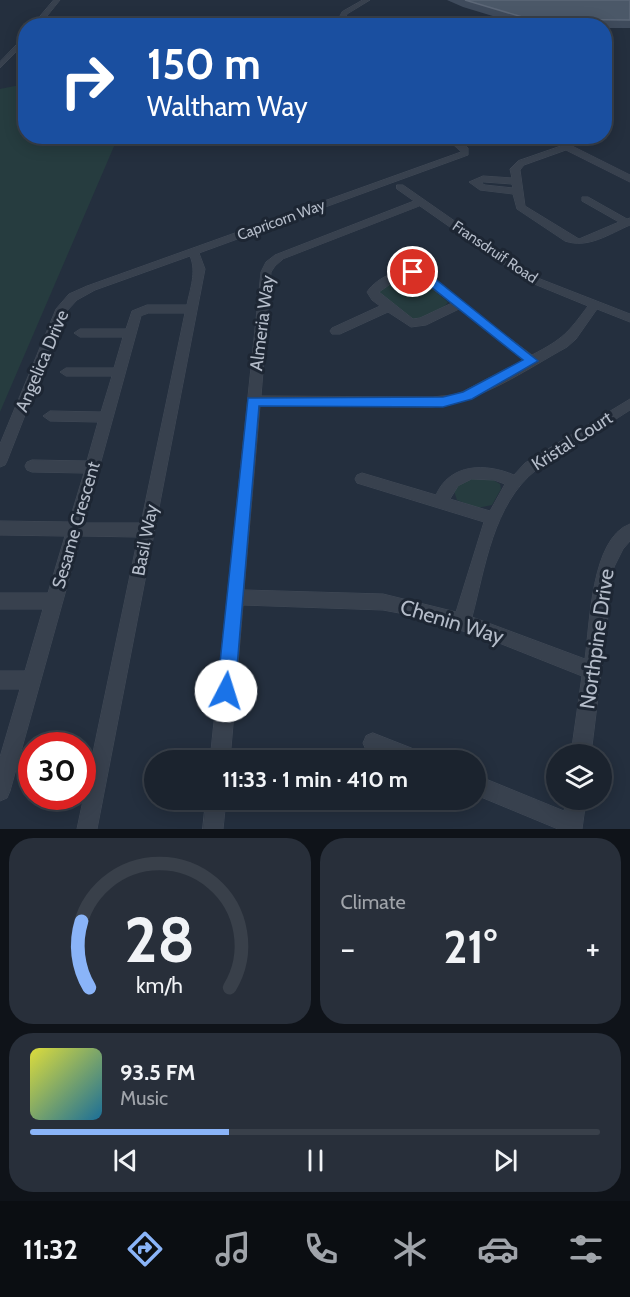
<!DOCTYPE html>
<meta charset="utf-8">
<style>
body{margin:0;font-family:Cabin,sans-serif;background:#282f3a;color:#f1f3f6;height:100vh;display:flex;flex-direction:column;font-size:22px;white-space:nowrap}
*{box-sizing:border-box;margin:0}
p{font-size:20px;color:#a0a4aa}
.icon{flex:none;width:33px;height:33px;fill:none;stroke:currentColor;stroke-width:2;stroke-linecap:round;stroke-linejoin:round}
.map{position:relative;height:829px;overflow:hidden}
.side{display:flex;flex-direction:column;gap:9px;padding:9px;background:#0f1319;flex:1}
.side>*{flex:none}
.banner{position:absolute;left:18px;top:18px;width:594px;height:126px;border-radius:24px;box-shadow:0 3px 15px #0003,0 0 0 2px #39404a;background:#1a4fa0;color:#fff;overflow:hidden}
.tools{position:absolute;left:546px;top:744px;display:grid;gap:12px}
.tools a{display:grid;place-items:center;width:66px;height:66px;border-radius:50%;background:#1b232e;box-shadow:0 3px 15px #0003,0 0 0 2px #39404a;font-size:30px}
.speed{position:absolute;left:18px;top:732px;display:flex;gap:12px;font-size:30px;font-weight:700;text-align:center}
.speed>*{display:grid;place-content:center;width:78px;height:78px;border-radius:50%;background:#1b232e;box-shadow:0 3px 15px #0003,0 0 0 2px #39404a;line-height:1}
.speed .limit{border:9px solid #d22;background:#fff;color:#111}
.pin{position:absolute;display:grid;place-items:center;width:51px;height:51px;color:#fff;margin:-26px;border:3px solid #fff;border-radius:50%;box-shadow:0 2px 6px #0007}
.me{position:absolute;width:66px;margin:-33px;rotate:5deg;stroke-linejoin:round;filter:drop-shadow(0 0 4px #0008)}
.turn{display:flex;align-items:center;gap:21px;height:126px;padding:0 30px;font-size:27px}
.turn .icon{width:78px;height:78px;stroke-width:2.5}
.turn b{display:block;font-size:42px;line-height:51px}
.big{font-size:45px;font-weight:700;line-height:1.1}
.side .tile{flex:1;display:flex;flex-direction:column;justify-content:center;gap:9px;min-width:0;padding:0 21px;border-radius:24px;background:#282f3a}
.side .dial{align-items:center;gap:0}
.dial svg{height:156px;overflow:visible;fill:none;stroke:#39404a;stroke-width:7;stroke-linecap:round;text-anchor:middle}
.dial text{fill:#f1f3f6;stroke:none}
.song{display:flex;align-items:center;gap:18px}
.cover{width:72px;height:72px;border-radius:9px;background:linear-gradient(135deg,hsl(60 70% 55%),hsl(200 70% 35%))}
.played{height:6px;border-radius:3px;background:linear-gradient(90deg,#8ab4f8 35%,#39404a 35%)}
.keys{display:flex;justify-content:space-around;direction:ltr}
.heat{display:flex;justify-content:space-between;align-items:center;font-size:33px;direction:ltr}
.side .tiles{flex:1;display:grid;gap:9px;grid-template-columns:1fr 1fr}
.tile:last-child{grid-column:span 2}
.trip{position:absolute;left:144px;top:750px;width:342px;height:60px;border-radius:30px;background:#1b232e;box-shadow:0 3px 15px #0003,0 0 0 2px #39404a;font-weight:700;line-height:60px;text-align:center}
.dock{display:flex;height:96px;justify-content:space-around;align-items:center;background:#0b0e12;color:#a0a4aa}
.dock .icon{width:42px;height:42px}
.dock .current{color:#8ab4f8}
.dock b{font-size:27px;color:#f1f3f6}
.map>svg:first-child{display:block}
.green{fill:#263c3f}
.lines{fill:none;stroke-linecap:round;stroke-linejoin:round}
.minor-casing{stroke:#414a57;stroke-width:1}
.minor{fill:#38414e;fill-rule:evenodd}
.wall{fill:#3f4b5c}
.building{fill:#4b5868;stroke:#5c6777;stroke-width:1.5}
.route{fill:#1a73e8;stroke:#114b97;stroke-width:1.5}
.labels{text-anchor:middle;stroke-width:6;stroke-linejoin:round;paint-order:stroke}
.far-street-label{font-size:15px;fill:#b4bcc9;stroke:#1d2633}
.street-label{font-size:18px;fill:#b4bcc9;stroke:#1d2633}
.near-street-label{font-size:21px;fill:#b4bcc9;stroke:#1d2633}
</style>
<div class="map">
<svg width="630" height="829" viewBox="0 0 630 829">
<rect width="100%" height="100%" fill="#242f3e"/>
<path class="green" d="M 25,84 L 26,136 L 118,137 L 0,412 L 0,89 Z
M 415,275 L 448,302 C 443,311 423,319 411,320 L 379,293 C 383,282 403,276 415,275 Z
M 472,478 L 490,478 L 500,484 L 501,489 L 492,505 L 477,508 L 457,500 L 454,491 L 458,485 Z"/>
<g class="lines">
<g class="minor-casing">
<path id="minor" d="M 54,0 L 60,0 L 39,26 L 32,26 Z
M 363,0 L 370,0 L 347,14 L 342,26 L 335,26 L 342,12 Z
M 26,35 L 26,42 L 0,68 L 0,62 Z
M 444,136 L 454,136 L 468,148 L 468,155 L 199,253 L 205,269 L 97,829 L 77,829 L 138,537 L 81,536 L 10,791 L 7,798 L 0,801 L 0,757 L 20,689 L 0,689 L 0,671 L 25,671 L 43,609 L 0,609 L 0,593 L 48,593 L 65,536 L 0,535 L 0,521 L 69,522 L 84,473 L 32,472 L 27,470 L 25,466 L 27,462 L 32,460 L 87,461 L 98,422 L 50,421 L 43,416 L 50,411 L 101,412 L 112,376 L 66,376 L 60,372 L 66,368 L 114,368 L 123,337 L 80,337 L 74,333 L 80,329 L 126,329 L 132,311 L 147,305 L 187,305 C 190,289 197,272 190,256 L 95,290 L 77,300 L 65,313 L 7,461 L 5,465 L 0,467 L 0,444 L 56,309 L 69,294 L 87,286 L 461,152 ZM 149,313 L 185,313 L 141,523 L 84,523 L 141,316 Z
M 564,145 L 570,145 L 630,175 L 630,182 L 566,150 L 524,165 L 520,170 L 525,206 L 579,239 L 619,222 L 582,201 L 582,197 L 588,197 L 627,219 L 630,218 L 630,225 C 609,234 588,249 565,241 L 517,209 L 513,194 L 480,190 L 469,182 L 483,176 L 512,178 L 510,169 L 518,161 ZM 484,182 L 512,184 L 513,188 L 485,185 L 481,183 Z
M 397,185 L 403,185 L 535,277 L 630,314 L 630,322 L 597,309 L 576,339 L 567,347 C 525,370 481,402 432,407 L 260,406 L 244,590 L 383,594 L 456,612 L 484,522 L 357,483 L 355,479 L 357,475 L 362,473 L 436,495 C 450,463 486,463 514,475 L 525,463 L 630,399 L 630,410 C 600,430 564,448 536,470 C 493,504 485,568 472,617 L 585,659 C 590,624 591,538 630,524 L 630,541 L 623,549 L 614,567 L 591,754 L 571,754 L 582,676 L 489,639 L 410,615 L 383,610 L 243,605 L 230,760 L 210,760 L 261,272 L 266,262 L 275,255 L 414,201 L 397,189 ZM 420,206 L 527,281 L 588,306 C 568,333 563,339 532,355 L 421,271 C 402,267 378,276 367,292 L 372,300 L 380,306 L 332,328 L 330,331 L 332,334 L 340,334 L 388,312 L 411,327 L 426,325 L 459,309 L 523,360 L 462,392 L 452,395 L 432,397 L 261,396 L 271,272 L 275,266 L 283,259 ZM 414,276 L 452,303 L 420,318 L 413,319 L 379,292 L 396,280 ZM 472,479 L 494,480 L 505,484 L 490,511 L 450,499 L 458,486 Z
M 373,733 L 424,753 L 427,760 L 393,760 L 366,750 L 363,743 L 366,736 Z
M 476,775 L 564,811 L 566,800 L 586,800 L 582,829 L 558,829 L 476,795 Z
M 206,800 L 226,800 L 223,829 L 203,829 Z"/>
</g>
<use href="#minor" class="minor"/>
</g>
<path class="wall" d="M 447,0 L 630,0 L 630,28 L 604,28 L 604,26 L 526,26 L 463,7 Z"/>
<path class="building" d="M 465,0 L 630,0 L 630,20 L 529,19 Z"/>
<path class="route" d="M 413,269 L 429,274 L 538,361 L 472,399 L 443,407 L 259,406 L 235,691 L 233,697 L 226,700 L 219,697 L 217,691 L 248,398 L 443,397 L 463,392 L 523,360 L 421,279 L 407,272 Z"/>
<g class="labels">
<g class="far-street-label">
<text transform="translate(281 220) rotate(-20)" y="5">Capricorn Way</text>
<text transform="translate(495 252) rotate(34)" y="5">Fransdruif Road</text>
</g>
<g class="street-label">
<text transform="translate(262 323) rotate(-83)" y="6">Almeria Way</text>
<text transform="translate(42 361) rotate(-67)" y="6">Angelica Drive</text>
<text transform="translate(572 441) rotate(-33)" y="6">Kristal Court</text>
<text transform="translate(76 525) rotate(-74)" y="6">Sesame Crescent</text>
<text transform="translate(145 540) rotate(-79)" y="6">Basil Way</text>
</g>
<g class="near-street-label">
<text transform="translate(452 622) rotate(17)" y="7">Chenin Way</text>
<text transform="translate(597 639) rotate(-82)" y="7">Northpine Drive</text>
</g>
</g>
</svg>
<div class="tools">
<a><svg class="icon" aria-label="layers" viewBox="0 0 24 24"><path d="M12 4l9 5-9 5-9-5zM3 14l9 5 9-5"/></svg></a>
</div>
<div class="speed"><div class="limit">30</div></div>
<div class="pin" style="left:413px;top:272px;background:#d93025"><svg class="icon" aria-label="arrive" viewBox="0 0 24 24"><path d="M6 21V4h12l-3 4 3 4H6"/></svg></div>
<svg class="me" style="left:226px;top:691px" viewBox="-20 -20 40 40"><circle r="19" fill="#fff"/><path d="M0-13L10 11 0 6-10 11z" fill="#1a73e8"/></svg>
<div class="trip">11:33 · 1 min · 410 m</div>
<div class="banner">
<div class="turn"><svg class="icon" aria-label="right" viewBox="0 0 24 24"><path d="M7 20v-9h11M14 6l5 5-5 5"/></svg><div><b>150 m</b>Waltham Way</div></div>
</div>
</div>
<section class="side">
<div class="tiles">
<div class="tile dial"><svg viewBox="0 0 100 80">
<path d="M14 69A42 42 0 1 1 86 69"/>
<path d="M14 69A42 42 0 0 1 10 35" stroke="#8ab4f8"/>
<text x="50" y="56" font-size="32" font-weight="700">28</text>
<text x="50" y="72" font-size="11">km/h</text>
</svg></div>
<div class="tile"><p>Climate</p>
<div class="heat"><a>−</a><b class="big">21°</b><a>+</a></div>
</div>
<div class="tile">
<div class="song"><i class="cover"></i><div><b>93.5 FM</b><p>Music</p></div></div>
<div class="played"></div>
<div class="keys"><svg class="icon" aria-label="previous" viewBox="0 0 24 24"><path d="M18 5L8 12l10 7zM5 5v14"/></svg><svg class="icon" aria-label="pause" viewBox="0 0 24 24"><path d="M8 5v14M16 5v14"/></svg><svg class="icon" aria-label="next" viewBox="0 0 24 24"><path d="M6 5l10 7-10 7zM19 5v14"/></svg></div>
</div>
</div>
</section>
<nav class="dock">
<b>11:32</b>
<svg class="icon current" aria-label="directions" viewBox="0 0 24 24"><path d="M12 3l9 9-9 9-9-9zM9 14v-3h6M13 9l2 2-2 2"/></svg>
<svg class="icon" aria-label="music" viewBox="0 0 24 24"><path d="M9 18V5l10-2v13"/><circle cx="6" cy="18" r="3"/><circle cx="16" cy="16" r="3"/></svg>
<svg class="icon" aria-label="phone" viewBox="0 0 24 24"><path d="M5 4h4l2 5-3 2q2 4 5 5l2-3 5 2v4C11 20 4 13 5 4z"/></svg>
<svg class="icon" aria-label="climate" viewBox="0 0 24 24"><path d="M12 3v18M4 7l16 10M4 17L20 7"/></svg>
<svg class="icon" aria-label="car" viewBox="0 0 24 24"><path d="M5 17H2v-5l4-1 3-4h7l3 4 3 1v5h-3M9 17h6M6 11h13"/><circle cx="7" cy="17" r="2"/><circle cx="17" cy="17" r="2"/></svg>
<svg class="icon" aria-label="filters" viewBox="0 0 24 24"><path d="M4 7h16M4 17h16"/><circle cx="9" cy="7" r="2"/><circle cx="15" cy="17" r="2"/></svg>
</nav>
